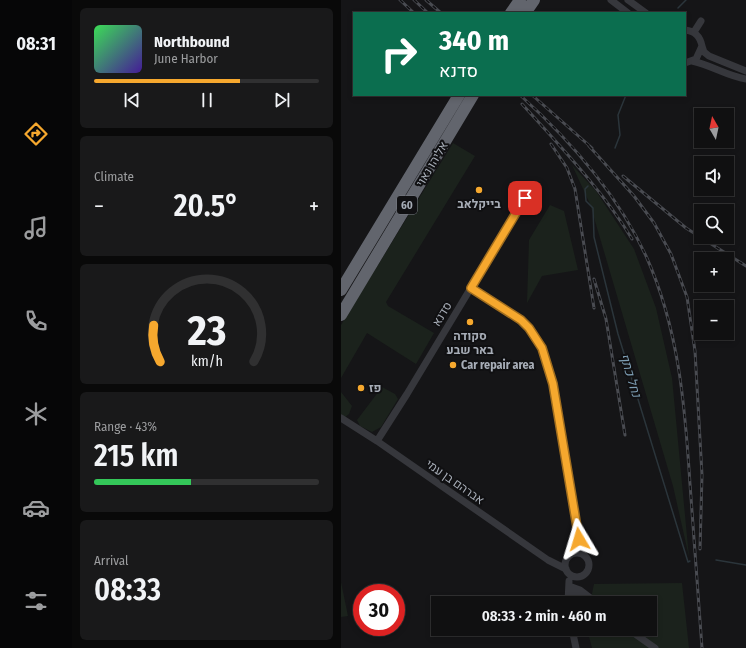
<!DOCTYPE html>
<meta charset="utf-8">
<style>
body{margin:0;font-family:"Fira Sans Condensed",Heebo,sans-serif;background:#19191a;color:#f1f3f6;height:100vh;display:flex;flex-direction:column;font-size:15px;white-space:nowrap}
*{box-sizing:border-box;margin:0}
p{font-size:13px;color:#9c9d9f}
.icon{flex:none;width:22px;height:22px;fill:none;stroke:currentColor;stroke-width:2;stroke-linecap:round;stroke-linejoin:round}
.map{position:relative;flex:1;overflow:hidden}
.side{display:flex;flex-direction:column;gap:8px;padding:8px;background:#090909;width:269px}
.side>*{flex:none}
.banner{position:absolute;left:12px;top:12px;width:333px;height:84px;border-radius:0px;box-shadow:0 2px 6px #0003,0 0 0 1px #303031;background:#0b6e4f;color:#fff;overflow:hidden}
.needle{width:26px;rotate:351deg}
.fabs{position:absolute;left:353px;top:108px;display:grid;gap:8px}
.fabs a{display:grid;place-items:center;width:40px;height:40px;border-radius:0px;background:#101011;box-shadow:0 2px 6px #0003,0 0 0 1px #303031;font-size:20px}
.speed{position:absolute;left:12px;top:584px;display:flex;gap:8px;font-size:20px;font-weight:700;text-align:center}
.speed>*{display:grid;place-content:center;width:52px;height:52px;border-radius:50%;background:#101011;box-shadow:0 2px 6px #0003,0 0 0 1px #303031;line-height:1}
.speed .limit{border:6px solid #d22;background:#fff;color:#111}
.pin{position:absolute;display:grid;place-items:center;width:34px;height:34px;color:#fff;margin:-17px;border-radius:8px;box-shadow:0 2px 6px #0006}
.me{position:absolute;width:44px;margin:-22px;rotate:353deg;stroke-linejoin:round;filter:drop-shadow(0 0 3px #0008)}
.turn{display:flex;align-items:center;gap:14px;height:84px;padding:0 20px;font-size:18px}
.turn .icon{width:52px;height:52px;stroke-width:2.5}
.turn b{display:block;font-size:28px;line-height:34px}
.big{font-size:30px;font-weight:600;line-height:1.1}
.side .tile{flex:1;display:flex;flex-direction:column;justify-content:center;gap:6px;min-width:0;padding:0 14px;border-radius:6px;background:#19191a}
.side .dial{align-items:center;gap:0}
.dial svg{height:104px;overflow:visible;fill:none;stroke:#303031;stroke-width:7;stroke-linecap:round;text-anchor:middle}
.dial text{fill:#f1f3f6;stroke:none}
.song{display:flex;align-items:center;gap:12px}
.cover{width:48px;height:48px;border-radius:6px;background:linear-gradient(135deg,hsl(130 70% 55%),hsl(260 70% 35%))}
.played{height:4px;border-radius:2px;background:linear-gradient(90deg,#f6a82e 65%,#303031 65%)}
.keys{display:flex;justify-content:space-around;direction:ltr}
.heat{display:flex;justify-content:space-between;align-items:center;font-size:22px;direction:ltr}
.charge{height:6px;border-radius:3px;background:linear-gradient(90deg,#34c759 43%,#303031 0)}
.trip{position:absolute;left:90px;top:596px;width:226px;height:40px;border-radius:0px;background:#101011;box-shadow:0 2px 6px #0003,0 0 0 1px #303031;font-weight:600;line-height:40px;text-align:center}
main{display:flex;flex:1;min-height:0}
.menu{display:flex;flex-direction:column;width:72px;justify-content:space-around;align-items:center;background:#060607;color:#9c9d9f}
.menu .icon{width:28px;height:28px}
.menu .active{color:#f6a82e}
.menu b{font-size:18px;color:#f1f3f6}
.map>svg:first-child{display:block}
.green{fill:#1b221c}
.lines{fill:none;stroke-linecap:round;stroke-linejoin:round}
.stream{stroke:#2b353b;stroke-width:1.5}
.street{stroke:#36373c;stroke-width:7}
.highway{stroke:#62656d;stroke-width:12}
.rail-casing{stroke:#494b51;stroke-width:3}
.rail{stroke:#101012;stroke-width:1.5;stroke-dasharray:4.5;stroke-linecap:butt}
.route-casing{stroke:#a06d1e;stroke-width:10}
.route{stroke:#f6a82e;stroke-width:7}
.poi-dot{fill:#f6a82e;stroke:#101012;stroke-width:1.5}
.labels{text-anchor:middle;stroke-width:4;stroke-linejoin:round;paint-order:stroke}
.shield{fill:#101012;stroke:#7a7e86;stroke-width:1}
.shield-label{font-size:11px;font-weight:bold;fill:#a7adb7}
.street-label{font-size:12px;fill:#a7adb7;stroke:#101012}
.poi-label{font-size:12px;font-weight:bold;fill:#a7adb7;stroke:#101012}
.water-label{font-size:13px;font-style:italic;fill:#7d9db3;stroke:#101012}
</style>
<main>
<nav class="menu">
<b>08:31</b>
<svg class="icon active" aria-label="directions" viewBox="0 0 24 24"><path d="M12 3l9 9-9 9-9-9zM9 14v-3h6M13 9l2 2-2 2"/></svg>
<svg class="icon" aria-label="music" viewBox="0 0 24 24"><path d="M9 18V5l10-2v13"/><circle cx="6" cy="18" r="3"/><circle cx="16" cy="16" r="3"/></svg>
<svg class="icon" aria-label="phone" viewBox="0 0 24 24"><path d="M5 4h4l2 5-3 2q2 4 5 5l2-3 5 2v4C11 20 4 13 5 4z"/></svg>
<svg class="icon" aria-label="climate" viewBox="0 0 24 24"><path d="M12 3v18M4 7l16 10M4 17L20 7"/></svg>
<svg class="icon" aria-label="car" viewBox="0 0 24 24"><path d="M5 17H2v-5l4-1 3-4h7l3 4 3 1v5h-3M9 17h6M6 11h13"/><circle cx="7" cy="17" r="2"/><circle cx="17" cy="17" r="2"/></svg>
<svg class="icon" aria-label="filters" viewBox="0 0 24 24"><path d="M4 7h16M4 17h16"/><circle cx="9" cy="7" r="2"/><circle cx="15" cy="17" r="2"/></svg>
</nav>
<section class="side">
<div class="tile">
<div class="song"><i class="cover"></i><div><b>Northbound</b><p>June Harbor</p></div></div>
<div class="played"></div>
<div class="keys"><svg class="icon" aria-label="previous" viewBox="0 0 24 24"><path d="M18 5L8 12l10 7zM5 5v14"/></svg><svg class="icon" aria-label="pause" viewBox="0 0 24 24"><path d="M8 5v14M16 5v14"/></svg><svg class="icon" aria-label="next" viewBox="0 0 24 24"><path d="M6 5l10 7-10 7zM19 5v14"/></svg></div>
</div>
<div class="tile"><p>Climate</p>
<div class="heat"><a>−</a><b class="big">20.5°</b><a>+</a></div>
</div>
<div class="tile dial"><svg viewBox="0 0 100 80">
<path d="M14 69A42 42 0 1 1 86 69"/>
<path d="M14 69A42 42 0 0 1 9 41" stroke="#f6a82e"/>
<text x="50" y="56" font-size="32" font-weight="700">23</text>
<text x="50" y="72" font-size="11">km/h</text>
</svg></div>
<div class="tile"><p>Range · 43%</p><b class="big">215 km</b><div class="charge"></div></div>
<div class="tile"><p>Arrival</p><b class="big">08:33</b></div>
</section>
<div class="map">
<svg width="405" height="648" viewBox="0 0 405 648">
<rect width="100%" height="100%" fill="#151517"/>
<path class="green" d="M 112,143 L 134,156 L 45,302 L 47,306 L 93,333 L 75,364 L 26,333 L 0,378 L 0,325 Z
M 231,165 L 255,191 L 293,249 L 315,308 L 331,378 L 348,557 L 332,486 L 249,204 Z
M 209,205 L 223,211 L 237,270 L 201,276 L 186,303 L 188,240 Z
M 41,387 L 54,394 L 57,399 L 40,427 L 31,432 L 19,426 L 16,420 Z
M 0,392 L 11,406 L 8,414 L 3,418 L 0,417 Z
M 0,582 L 7,616 L 0,617 Z
M 341,583 L 348,648 L 251,648 L 246,629 L 309,629 L 309,603 L 249,603 L 253,584 Z"/>
<g class="lines">
<path class="stream" d="M 337,8 L 345,0
M 274,148 L 279,135 L 277,115 L 285,95
M 247,186 L 244,189 L 245,201 L 252,208 L 253,237 L 277,334 L 347,562 L 349,561
M 375,560 L 405,565"/>
<path class="street" d="M 270,0 L 287,13
M 287,0 L 305,13
M 344,30 C 354,31 359,36 361,46 L 355,59 L 344,63
M 353,32 L 360,21
M 361,46 L 363,52 L 368,56 L 405,71
M 351,61 C 370,65 386,76 405,79
M 130,288 C 176,317 200,327 212,384 L 237,532 L 236,546 L 233,553
M 0,418 L 36,441 L 207,560 L 225,569
M 36,441 L 66,394 L 184,198
M224 565a12 12 0 1 1 24 0a12 12 0 1 1-24 0Z
M 228,586 L 239,590 L 256,603
M 228,591 L 246,599
M 227,603 L 228,581
M 231,629 L 235,648
M 287,629 L 314,648"/>
<path class="highway" d="M 170,13 L 179,0
M 184,13 L 193,0
M 0,290 L 118,95
M 0,315 L 132,95"/>
<g class="rail-casing">
<path id="rail" d="M 59,0 L 73,13
M 73,0 L 87,13
M 85,0 L 100,13
M 179,95 C 230,141 276,193 305,256 C 338,329 344,406 349,484 C 353,539 357,593 361,648
M 191,95 L 251,148
M 181,104 C 218,145 263,192 291,239
M 210,144 L 226,168 L 234,189 L 253,308
M 248,146 L 293,196 L 313,223 L 330,254 L 346,297 L 354,351 L 361,475 L 359,549
M 282,176 L 345,228 L 405,266
M 253,279 L 265,319 L 284,435"/>
</g>
<use href="#rail" class="rail"/>
</g>
<g class="lines">
<g class="route-casing">
<path id="route" d="M 184,198 L 130,288 L 180,320 L 188,328 L 201,348 L 212,384 L 238,539"/>
</g>
<use href="#route" class="route"/>
</g>
<g class="poi-dot">
<circle cx="138" cy="190" r="4"/>
<circle cx="129" cy="322" r="4"/>
<circle cx="112" cy="365" r="4"/>
<circle cx="20" cy="388" r="4"/>
</g>
<g class="labels">
<rect class="shield" x="56" y="196" width="20" height="18" rx="3"/>
<g class="shield-label">
<text x="66" y="209">60</text>
</g>
<g class="street-label">
<text transform="translate(91 164) rotate(-59)" y="4">אליהו נאוי</text>
<text transform="translate(101 314) rotate(-59)" y="4">סדנא</text>
<text transform="translate(114 482) rotate(35)" y="4">אברהם בן עמי</text>
</g>
<g class="poi-label">
<text x="138" y="208">בייקלאב</text>
<text x="129" y="340">סקודה<tspan x="129" dy="14">באר שבע</tspan></text>
<text x="120" y="369" text-anchor="start">Car repair area</text>
<text x="28" y="392" text-anchor="start">פז</text>
</g>
<g class="water-label">
<text transform="translate(290 375) rotate(73)" y="5">נחל כתף</text>
</g>
</g>
</svg>
<div class="fabs">
<a><svg class="needle" viewBox="-14 -14 28 28"><path d="M0-13l5 13h-10z" fill="#e53935"/><path d="M0 13l5-13h-10z" fill="#9c9d9f"/></svg></a>
<a><svg class="icon" aria-label="sound" viewBox="0 0 24 24"><path d="M4 9h4l5-4v14l-5-4H4zM17 9q2 3 0 6"/></svg></a>
<a><svg class="icon" aria-label="search" viewBox="0 0 24 24"><circle cx="10" cy="10" r="6"/><path d="M15 15l6 6"/></svg></a>
<a>+</a>
<a>−</a>
</div>
<div class="speed"><div class="limit">30</div></div>
<div class="pin" style="left:184px;top:198px;background:#d93025"><svg class="icon" aria-label="arrive" viewBox="0 0 24 24"><path d="M6 21V4h12l-3 4 3 4H6"/></svg></div>
<svg class="me" style="left:238px;top:539px" viewBox="-20 -20 40 40"><path d="M0-17L14 15 0 8-14 15z" fill="#f6a82e" stroke="#fff" stroke-width="4"/></svg>
<div class="trip">08:33 · 2 min · 460 m</div>
<div class="banner">
<div class="turn"><svg class="icon" aria-label="right" viewBox="0 0 24 24"><path d="M7 20v-9h11M14 6l5 5-5 5"/></svg><div><b>340 m</b>סדנא</div></div>
</div>
</div>
</main>
